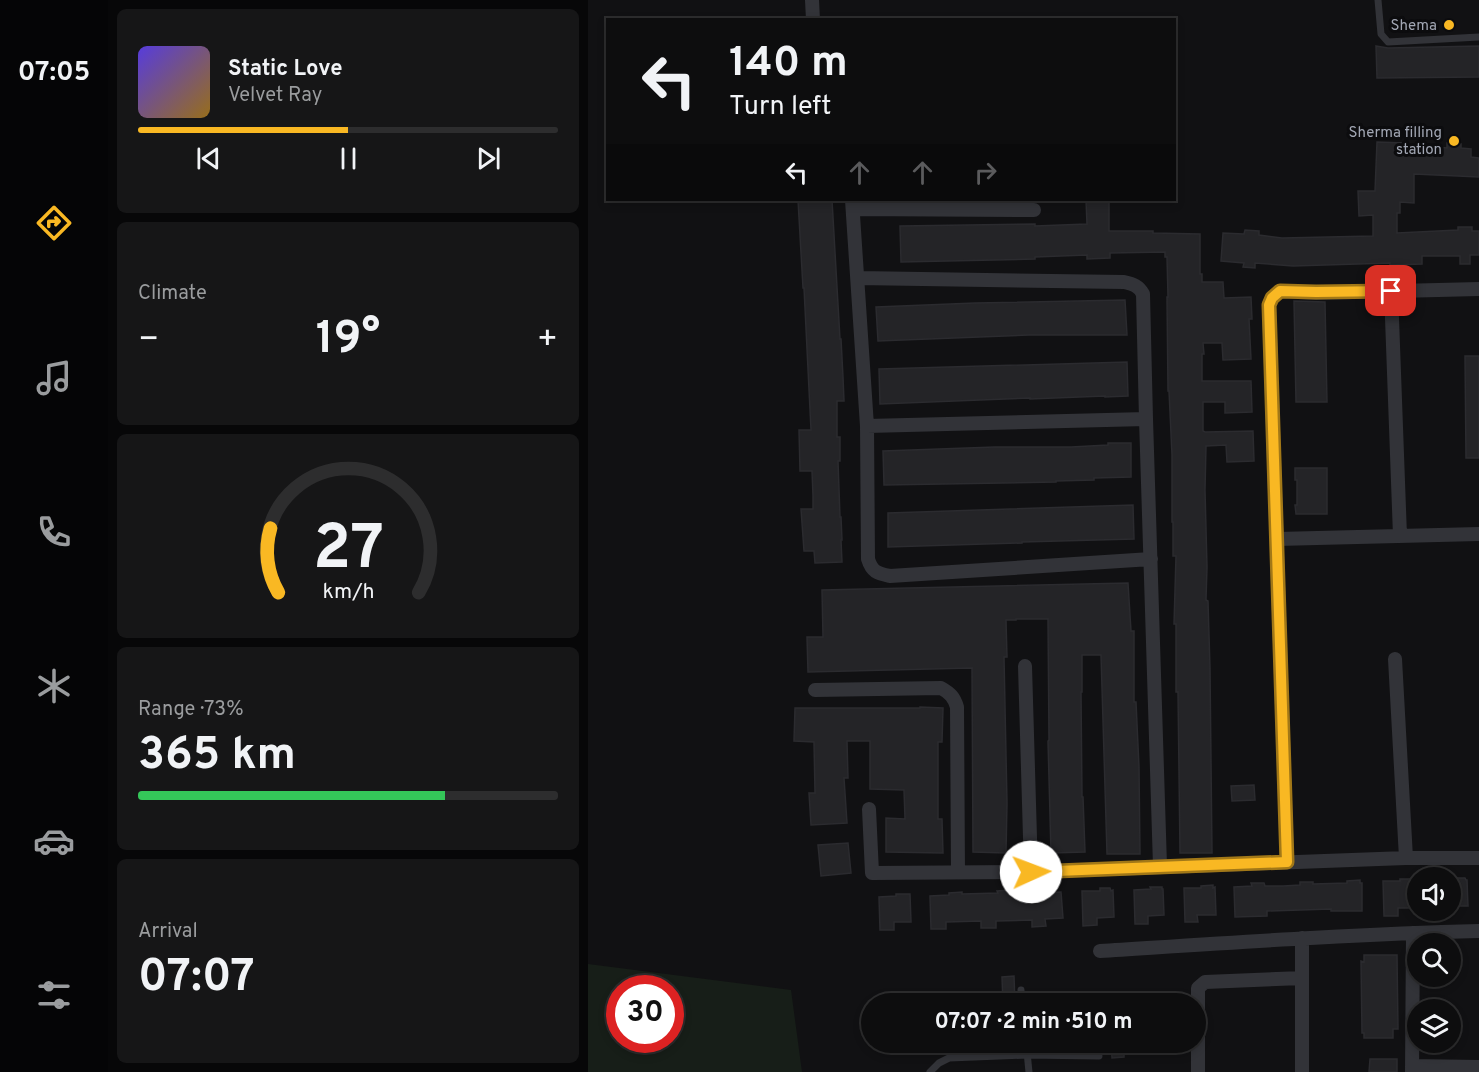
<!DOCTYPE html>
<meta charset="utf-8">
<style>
body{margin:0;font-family:Overpass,sans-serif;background:#161617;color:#f1f3f6;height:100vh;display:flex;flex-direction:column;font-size:22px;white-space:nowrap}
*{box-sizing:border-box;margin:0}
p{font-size:20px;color:#9a9c9e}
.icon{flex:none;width:33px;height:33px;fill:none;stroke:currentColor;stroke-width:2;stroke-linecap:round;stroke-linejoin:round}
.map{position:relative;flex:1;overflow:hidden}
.details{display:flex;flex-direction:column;gap:9px;padding:9px;background:#070708;width:480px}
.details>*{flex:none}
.guide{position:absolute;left:18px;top:18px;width:570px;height:183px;border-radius:0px;box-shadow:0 3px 9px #0003,0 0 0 2px #2d2d2e;background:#0d0d0e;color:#f1f3f6;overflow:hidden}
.buttons{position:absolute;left:819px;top:867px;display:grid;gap:12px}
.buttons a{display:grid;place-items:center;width:54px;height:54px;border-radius:50%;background:#0d0d0e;box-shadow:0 3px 9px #0003,0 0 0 2px #2d2d2e;font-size:30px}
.speed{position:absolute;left:18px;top:975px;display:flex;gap:12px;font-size:30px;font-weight:700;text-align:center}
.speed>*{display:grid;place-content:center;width:78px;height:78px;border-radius:50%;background:#0d0d0e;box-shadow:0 3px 9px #0003,0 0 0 2px #2d2d2e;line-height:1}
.speed .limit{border:9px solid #d22;background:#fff;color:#111}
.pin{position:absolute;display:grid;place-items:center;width:51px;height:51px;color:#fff;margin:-26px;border-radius:12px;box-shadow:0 3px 9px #0006}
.me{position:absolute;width:66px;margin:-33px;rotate:88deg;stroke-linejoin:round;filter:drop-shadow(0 0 4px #0008)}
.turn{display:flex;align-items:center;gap:21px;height:126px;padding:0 24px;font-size:27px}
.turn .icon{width:78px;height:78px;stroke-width:2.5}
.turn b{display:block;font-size:42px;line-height:51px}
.lanes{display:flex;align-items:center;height:57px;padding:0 24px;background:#0003;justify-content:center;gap:30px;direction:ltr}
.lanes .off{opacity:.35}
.big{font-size:45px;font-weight:700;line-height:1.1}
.details .card{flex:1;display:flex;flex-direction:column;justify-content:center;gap:9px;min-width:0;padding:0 21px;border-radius:9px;background:#161617}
.details .dial{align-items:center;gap:0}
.dial svg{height:156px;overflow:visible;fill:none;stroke:#2d2d2e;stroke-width:7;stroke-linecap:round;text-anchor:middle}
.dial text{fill:#f1f3f6;stroke:none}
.song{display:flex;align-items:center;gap:18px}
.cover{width:72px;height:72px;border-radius:9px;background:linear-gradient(135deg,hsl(250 70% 55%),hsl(40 70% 35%))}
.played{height:6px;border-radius:3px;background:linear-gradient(90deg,#f9b823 50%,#2d2d2e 50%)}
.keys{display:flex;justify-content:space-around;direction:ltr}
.heat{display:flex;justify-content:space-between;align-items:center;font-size:33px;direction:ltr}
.charge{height:9px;border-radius:4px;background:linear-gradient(90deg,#34c759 73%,#2d2d2e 0)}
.trip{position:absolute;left:273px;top:993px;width:345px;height:60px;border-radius:30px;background:#0d0d0e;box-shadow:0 3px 9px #0003,0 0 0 2px #2d2d2e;font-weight:700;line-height:60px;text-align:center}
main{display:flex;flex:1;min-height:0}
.tabs{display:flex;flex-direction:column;width:108px;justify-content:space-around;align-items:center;background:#050506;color:#9a9c9e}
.tabs .icon{width:42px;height:42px}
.tabs .current{color:#f9b823}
.tabs b{font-size:27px;color:#f1f3f6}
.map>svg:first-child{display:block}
.green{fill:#171e18;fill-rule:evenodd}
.building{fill:#242427;stroke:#2b2b2f;stroke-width:1.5}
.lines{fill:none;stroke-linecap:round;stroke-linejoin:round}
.service{stroke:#323338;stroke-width:7}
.minor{stroke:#323338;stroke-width:14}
.route-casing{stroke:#a27817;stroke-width:15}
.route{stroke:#f9b823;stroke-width:10}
.poi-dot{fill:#f9b823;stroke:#0c0c0e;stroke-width:2}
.labels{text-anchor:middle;stroke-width:6;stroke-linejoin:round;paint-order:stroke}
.poi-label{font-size:15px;fill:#a2a7b4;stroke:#0c0c0e;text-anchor:end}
</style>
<main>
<nav class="tabs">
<b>07:05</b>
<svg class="icon current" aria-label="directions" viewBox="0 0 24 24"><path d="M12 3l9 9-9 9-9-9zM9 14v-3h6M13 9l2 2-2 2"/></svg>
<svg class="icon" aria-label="music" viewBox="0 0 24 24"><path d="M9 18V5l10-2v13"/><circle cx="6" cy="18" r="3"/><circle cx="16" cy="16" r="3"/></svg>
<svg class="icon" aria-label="phone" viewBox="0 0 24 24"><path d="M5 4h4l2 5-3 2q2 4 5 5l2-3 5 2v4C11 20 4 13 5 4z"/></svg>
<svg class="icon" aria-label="climate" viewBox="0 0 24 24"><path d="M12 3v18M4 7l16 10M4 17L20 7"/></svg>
<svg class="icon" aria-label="car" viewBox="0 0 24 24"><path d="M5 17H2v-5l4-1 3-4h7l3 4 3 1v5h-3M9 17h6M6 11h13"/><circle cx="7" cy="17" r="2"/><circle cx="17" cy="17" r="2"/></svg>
<svg class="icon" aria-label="filters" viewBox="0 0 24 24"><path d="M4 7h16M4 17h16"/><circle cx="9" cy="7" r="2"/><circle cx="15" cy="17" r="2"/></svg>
</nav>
<section class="details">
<div class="card">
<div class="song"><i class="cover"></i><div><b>Static Love</b><p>Velvet Ray</p></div></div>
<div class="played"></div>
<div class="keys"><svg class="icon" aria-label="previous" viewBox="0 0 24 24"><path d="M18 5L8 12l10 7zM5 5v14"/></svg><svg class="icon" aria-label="pause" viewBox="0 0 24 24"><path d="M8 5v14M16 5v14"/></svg><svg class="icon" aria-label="next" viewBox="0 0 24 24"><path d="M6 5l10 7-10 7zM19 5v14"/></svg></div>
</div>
<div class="card"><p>Climate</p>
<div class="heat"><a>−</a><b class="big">19°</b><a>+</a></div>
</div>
<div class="card dial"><svg viewBox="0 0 100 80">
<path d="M14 69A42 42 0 1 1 86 69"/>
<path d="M14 69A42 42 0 0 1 10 36" stroke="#f9b823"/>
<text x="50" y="56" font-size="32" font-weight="700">27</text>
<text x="50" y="72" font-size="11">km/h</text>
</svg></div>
<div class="card"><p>Range · 73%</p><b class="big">365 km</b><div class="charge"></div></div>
<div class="card"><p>Arrival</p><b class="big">07:07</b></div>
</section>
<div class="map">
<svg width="891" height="1072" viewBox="0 0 891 1072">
<rect width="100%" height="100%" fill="#111113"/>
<path class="green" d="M 0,964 L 203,990 L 214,1072 L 0,1072 ZM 32,988 L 82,988 L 82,1040 L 32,1040 Z"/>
<path class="building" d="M 788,46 L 800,48 L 891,46 L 891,77 L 789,78 Z
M 789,142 L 817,143 L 816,154 L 847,156 L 848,147 L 859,148 L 859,143 L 873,144 L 873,148 L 883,149 L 883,157 L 891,158 L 891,177 L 826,174 L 826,203 L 812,202 L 812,213 L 809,213 L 809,233 L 870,230 L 870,227 L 884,227 L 884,231 L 891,231 L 891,255 L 882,255 L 882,264 L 872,264 L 872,256 L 834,256 L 834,264 L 802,265 L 802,263 L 705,266 L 667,263 L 667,268 L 655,267 L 656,263 L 633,261 L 635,233 L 656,234 L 657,230 L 671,231 L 671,235 L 694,238 L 785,236 L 785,215 L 771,216 L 770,191 L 787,191 Z
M 210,200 L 244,200 L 252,339 L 253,339 L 255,377 L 256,401 L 249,401 L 249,437 L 252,437 L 252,461 L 250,461 L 252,517 L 253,517 L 254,540 L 253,540 L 254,562 L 227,563 L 226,551 L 216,551 L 213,509 L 225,509 L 225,496 L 224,471 L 212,471 L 211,430 L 223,430 L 216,288 L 215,288 Z
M 498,200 L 521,200 L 521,231 L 565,231 L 565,233 L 612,234 L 612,274 L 614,274 L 614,282 L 635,282 L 636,298 L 663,297 L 664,319 L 661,319 L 663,359 L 635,360 L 634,343 L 615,343 L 616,354 L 614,354 L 614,381 L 663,381 L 664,412 L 637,413 L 637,402 L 615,402 L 615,431 L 617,432 L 665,431 L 666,461 L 639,462 L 638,445 L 618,446 L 617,490 L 619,567 L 618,600 L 620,601 L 622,668 L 624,853 L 592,853 L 590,692 L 588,692 L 588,624 L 586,624 L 588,556 L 585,556 L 585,522 L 584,522 L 584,455 L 581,391 L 580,391 L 579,297 L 580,297 L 579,257 L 577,257 L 577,252 L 522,253 L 522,258 L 499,259 L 499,255 L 447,257 L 447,259 L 313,262 L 312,226 L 447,224 L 447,226 L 499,224 Z
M 537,300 L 539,335 L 441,335 L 290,341 L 288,307 L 387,303 Z
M 706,301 L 737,302 L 739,402 L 708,402 Z
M 877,356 L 891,356 L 891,458 L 878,458 Z
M 539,362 L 540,396 L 517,397 L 517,396 L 442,399 L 442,398 L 292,404 L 291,369 Z
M 520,443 L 543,443 L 543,477 L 506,478 L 506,480 L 468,481 L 468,482 L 296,485 L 295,451 L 407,447 L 483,447 L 520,445 Z
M 707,468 L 739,468 L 739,514 L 708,514 L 707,505 L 709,505 L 709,480 L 707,480 Z
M 545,505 L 546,539 L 434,542 L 434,543 L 300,547 L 300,513 Z
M 540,583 L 543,631 L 546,631 L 546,702 L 548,702 L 551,767 L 552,854 L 519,854 L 513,655 L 494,655 L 494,692 L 493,692 L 494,797 L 495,797 L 497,852 L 463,853 L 460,741 L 461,740 L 460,619 L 428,619 L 428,620 L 418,620 L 419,657 L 416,657 L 419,803 L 418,853 L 385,852 L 384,668 L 220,672 L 219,637 L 235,637 L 234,590 Z
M 332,707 L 355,708 L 354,742 L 350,742 L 350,819 L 354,819 L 355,853 L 298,852 L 298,818 L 317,819 L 316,790 L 282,789 L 282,741 L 259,741 L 260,778 L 256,778 L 259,823 L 223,825 L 221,793 L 227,793 L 226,742 L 206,741 L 207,708 L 332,708 Z
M 666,785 L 667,800 L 644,801 L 643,786 Z
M 260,843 L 263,873 L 233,876 L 230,845 Z
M 864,878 L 877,878 L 878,880 L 879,880 L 880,906 L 862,906 L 862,880 L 865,880 Z
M 812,879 L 825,879 L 826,881 L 827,908 L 810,908 L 810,916 L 796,916 L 795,881 L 812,881 Z
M 772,880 L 772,883 L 774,883 L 774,911 L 743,911 L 743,909 L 679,911 L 679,916 L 647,917 L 646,887 L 664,886 L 663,883 L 676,883 L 677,886 L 695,886 L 712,885 L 712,882 L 725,882 L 725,884 L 759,883 L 759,881 Z
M 625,885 L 625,888 L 627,887 L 628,915 L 609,915 L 610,922 L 597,922 L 596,888 L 613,888 L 613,886 Z
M 562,887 L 574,887 L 574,889 L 575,889 L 576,915 L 560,916 L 560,924 L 547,924 L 546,890 L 563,889 Z
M 512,888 L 522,888 L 523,891 L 525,890 L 526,917 L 509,918 L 509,925 L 495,926 L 494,891 L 512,891 Z
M 424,890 L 424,893 L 473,892 L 475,918 L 457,919 L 458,926 L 444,927 L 444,920 L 408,921 L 408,928 L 393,928 L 393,921 L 358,922 L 358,929 L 343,929 L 342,896 L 361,895 L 361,893 L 374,892 L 374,894 L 410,893 L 409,891 Z
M 308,894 L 322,894 L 323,922 L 306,922 L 306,930 L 292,930 L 291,897 L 308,896 Z
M 776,955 L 809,955 L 810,1029 L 805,1029 L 805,1038 L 776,1038 L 776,1033 L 774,1033 L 773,961 L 776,962 Z
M 426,976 L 427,1004 L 415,1004 L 414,977 Z
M 523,1042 L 536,1042 L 536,1057 L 524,1058 Z
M 782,1059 L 809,1059 L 809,1072 L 781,1072 Z"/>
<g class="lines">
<path class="service" d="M 790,0 L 793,34 L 800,42 L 891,37
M 433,990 L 434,1004
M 438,1042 L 441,1072
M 342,1072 L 351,1063 L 361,1058 L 439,1055 L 511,1056"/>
<path class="minor" d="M 224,0 L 225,20
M 264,200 L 279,426 L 280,559 C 284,572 289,573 302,576 L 563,559
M 265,209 L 446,210
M 270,278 L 536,282 C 545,284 551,286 555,294 L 558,419 L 572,866
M 803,291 L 812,536
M 279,426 L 558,419
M 689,539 L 891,534
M 807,659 L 818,858
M 437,666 L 443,872
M 227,690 L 353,688 C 362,693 366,697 369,707 L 370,872
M 281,809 L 284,873 L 443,872 L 818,858 L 891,858
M 699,862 L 681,305 L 684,298 L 692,291 L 728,293 L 891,289
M 714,938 L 714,1072
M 512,951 C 638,943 765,934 891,931
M 824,1066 L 891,1067
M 610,1072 L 610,988 L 617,982 L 714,978
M 824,1072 L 825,933"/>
</g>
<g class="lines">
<g class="route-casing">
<path id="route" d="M 443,872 L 699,862 L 681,305 L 684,298 L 692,291 L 728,292 L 803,291"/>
</g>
<use href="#route" class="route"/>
</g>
<g class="poi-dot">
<circle cx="861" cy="25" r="6"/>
<circle cx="866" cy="141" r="6"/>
</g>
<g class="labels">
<g class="poi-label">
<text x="849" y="30">Shema</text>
<text x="854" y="137">Sherma filling<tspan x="854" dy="17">station</tspan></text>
</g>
</g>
</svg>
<div class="buttons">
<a><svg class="icon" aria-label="sound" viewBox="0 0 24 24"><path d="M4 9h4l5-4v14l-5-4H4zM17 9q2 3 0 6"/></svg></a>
<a><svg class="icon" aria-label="search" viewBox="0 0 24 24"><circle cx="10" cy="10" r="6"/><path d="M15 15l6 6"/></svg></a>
<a><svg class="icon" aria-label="layers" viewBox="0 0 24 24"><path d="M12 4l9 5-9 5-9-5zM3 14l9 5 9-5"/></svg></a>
</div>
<div class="speed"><div class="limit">30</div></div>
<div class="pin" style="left:803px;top:291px;background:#d93025"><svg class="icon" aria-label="arrive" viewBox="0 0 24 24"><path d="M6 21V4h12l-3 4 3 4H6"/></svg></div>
<svg class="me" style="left:443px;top:872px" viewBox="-20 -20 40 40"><circle r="19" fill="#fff"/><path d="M0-13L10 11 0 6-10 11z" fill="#f9b823"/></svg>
<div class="trip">07:07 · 2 min · 510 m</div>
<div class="guide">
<div class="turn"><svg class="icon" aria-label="left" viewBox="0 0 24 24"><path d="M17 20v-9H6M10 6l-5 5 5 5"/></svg><div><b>140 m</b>Turn left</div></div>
<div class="lanes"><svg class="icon" aria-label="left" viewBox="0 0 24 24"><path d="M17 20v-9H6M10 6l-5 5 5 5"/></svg><svg class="icon off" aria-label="ahead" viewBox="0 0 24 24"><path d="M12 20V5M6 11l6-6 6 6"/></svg><svg class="icon off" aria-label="ahead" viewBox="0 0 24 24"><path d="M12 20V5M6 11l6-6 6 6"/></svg><svg class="icon off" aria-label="right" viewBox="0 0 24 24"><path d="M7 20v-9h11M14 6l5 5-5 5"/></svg></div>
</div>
</div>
</main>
